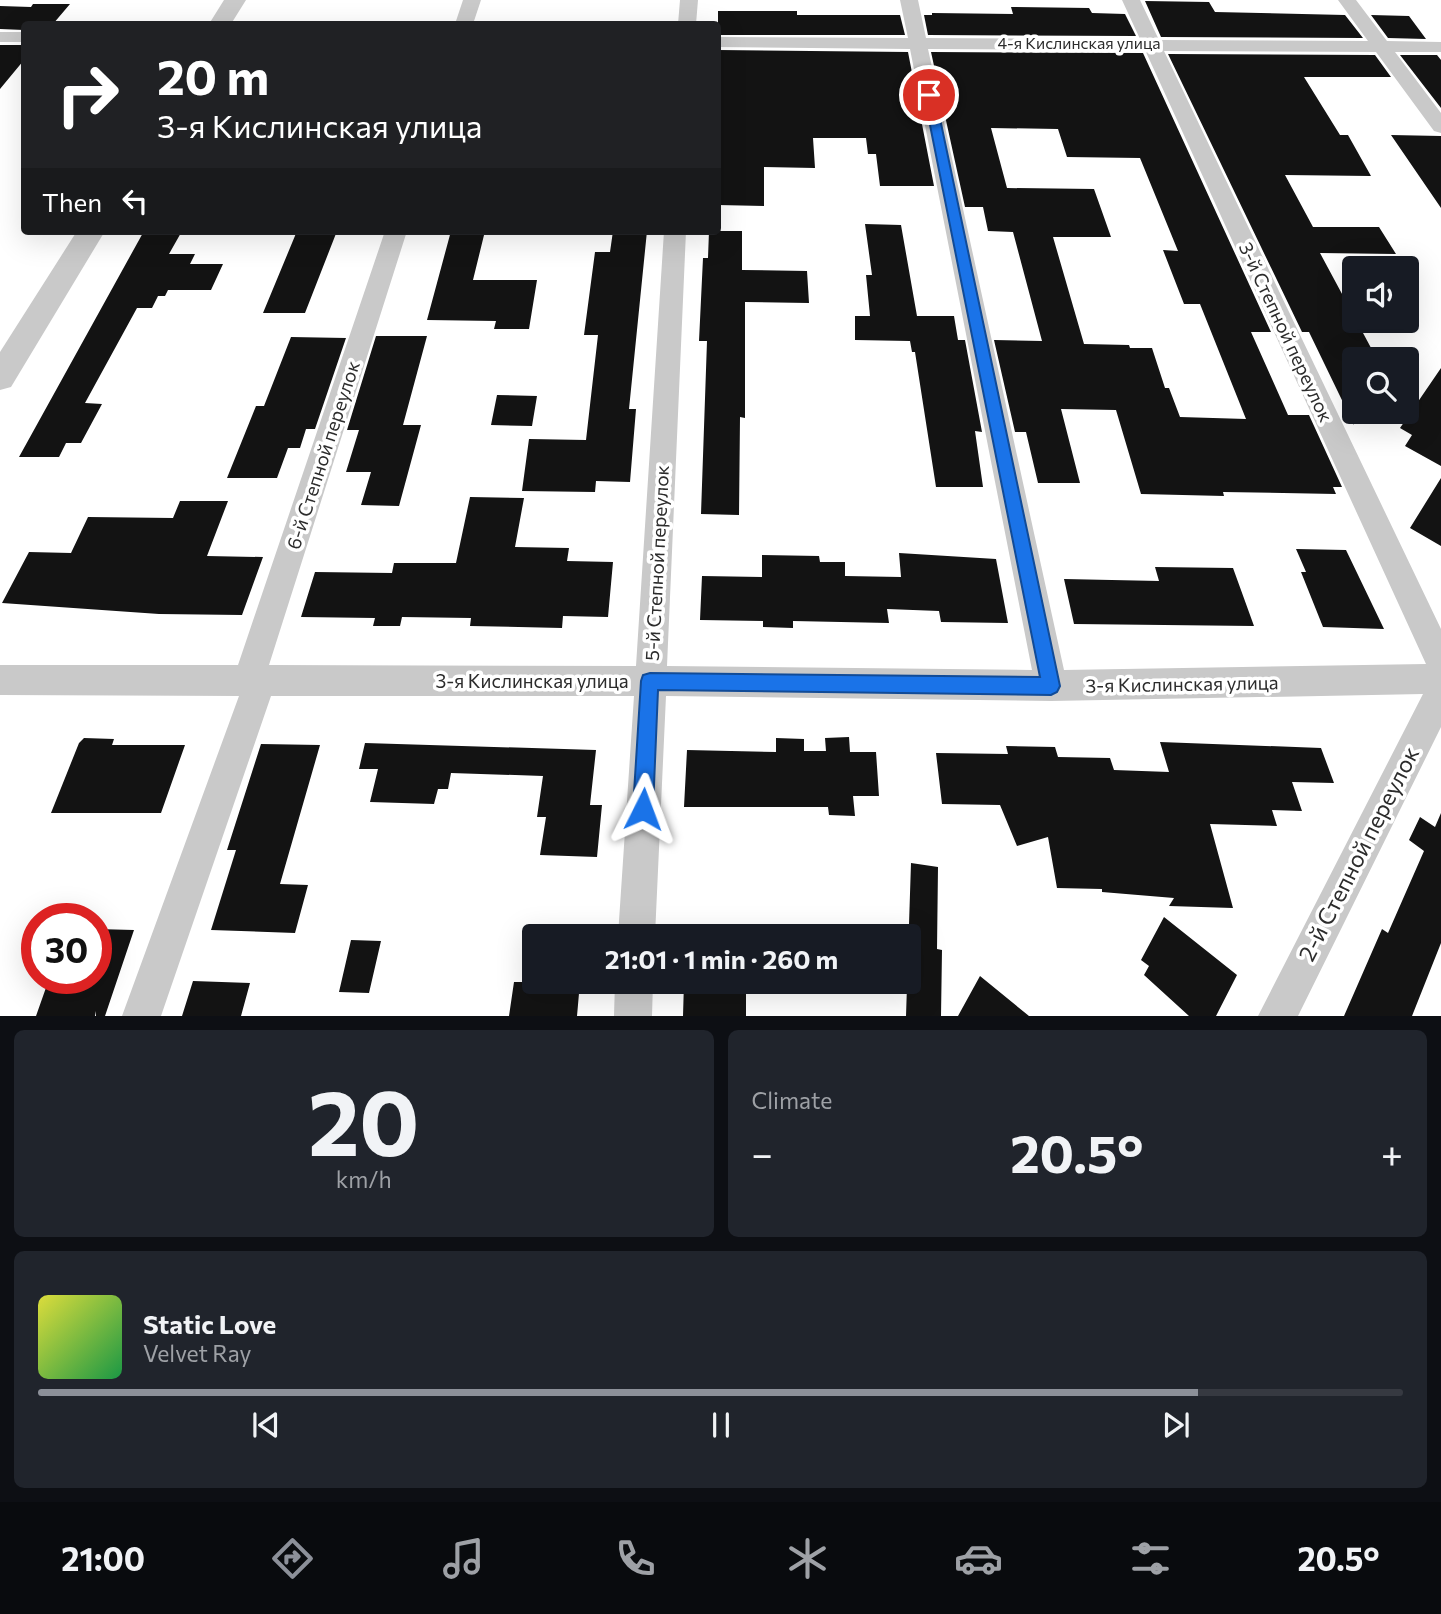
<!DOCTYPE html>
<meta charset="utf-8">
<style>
body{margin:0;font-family:Commissioner,sans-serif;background:#20242c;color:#f1f3f6;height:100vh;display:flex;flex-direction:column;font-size:26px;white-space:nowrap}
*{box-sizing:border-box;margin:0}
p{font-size:23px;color:#9ea1a6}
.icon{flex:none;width:38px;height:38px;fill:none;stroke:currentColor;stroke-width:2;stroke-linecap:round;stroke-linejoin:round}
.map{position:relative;height:1016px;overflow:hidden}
.panel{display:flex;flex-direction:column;gap:14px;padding:14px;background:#0d0f14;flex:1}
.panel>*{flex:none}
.hud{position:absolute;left:21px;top:21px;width:700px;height:214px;border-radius:7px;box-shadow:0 7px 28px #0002;background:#202124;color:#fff;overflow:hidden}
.controls{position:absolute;left:1342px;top:256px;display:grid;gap:14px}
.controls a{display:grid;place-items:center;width:77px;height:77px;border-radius:7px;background:#171b24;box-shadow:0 7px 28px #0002;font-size:35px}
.speed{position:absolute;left:21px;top:903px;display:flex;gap:14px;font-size:35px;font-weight:700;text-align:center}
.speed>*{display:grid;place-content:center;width:91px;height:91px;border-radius:50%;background:#171b24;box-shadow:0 7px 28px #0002;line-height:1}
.speed .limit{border:10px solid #d22;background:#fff;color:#111}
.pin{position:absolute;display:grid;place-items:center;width:60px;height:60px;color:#fff;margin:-30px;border:4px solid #fff;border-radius:50%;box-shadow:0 2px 7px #0007}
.me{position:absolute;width:77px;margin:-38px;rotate:3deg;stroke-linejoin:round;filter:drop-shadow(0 0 5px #0008)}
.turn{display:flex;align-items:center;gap:24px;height:147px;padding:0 21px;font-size:32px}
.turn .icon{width:91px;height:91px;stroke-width:2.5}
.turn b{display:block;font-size:49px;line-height:60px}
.then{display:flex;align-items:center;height:66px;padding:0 21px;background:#0003;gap:14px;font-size:26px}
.big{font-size:52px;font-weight:700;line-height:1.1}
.panel .card{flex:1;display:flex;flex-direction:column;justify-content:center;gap:10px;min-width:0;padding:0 24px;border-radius:10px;background:#20242c}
.panel .dial{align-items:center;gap:0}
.dial b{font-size:91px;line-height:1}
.song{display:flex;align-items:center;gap:21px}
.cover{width:84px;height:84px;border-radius:10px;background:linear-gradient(135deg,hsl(60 70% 55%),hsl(140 70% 35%))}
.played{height:7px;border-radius:4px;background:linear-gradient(90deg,#8c9099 85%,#363941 85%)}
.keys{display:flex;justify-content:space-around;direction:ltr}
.heat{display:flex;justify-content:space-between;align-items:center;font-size:38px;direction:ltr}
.panel .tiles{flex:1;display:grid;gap:14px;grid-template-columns:1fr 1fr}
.card:last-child{grid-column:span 2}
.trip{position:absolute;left:522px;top:924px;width:399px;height:70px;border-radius:7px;background:#171b24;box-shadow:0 7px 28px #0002;font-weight:700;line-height:70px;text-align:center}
.menu{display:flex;height:112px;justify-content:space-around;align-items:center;background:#090b0e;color:#9ea1a6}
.menu .icon{width:49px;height:49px}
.menu .on{color:#8c9099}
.menu b{font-size:32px;color:#f1f3f6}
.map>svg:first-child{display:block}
.building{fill:#131313;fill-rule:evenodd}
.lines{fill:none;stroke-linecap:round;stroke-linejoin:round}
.minor{fill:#c9c9c9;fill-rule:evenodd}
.tertiary{fill:#c9c9c9;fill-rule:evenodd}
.route{fill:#1a73e8;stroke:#114b97;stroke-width:2}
.labels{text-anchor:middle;stroke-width:7;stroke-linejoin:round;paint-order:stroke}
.far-street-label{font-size:16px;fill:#2c2c2c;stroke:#fff}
.street-label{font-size:19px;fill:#2c2c2c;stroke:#fff}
.near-street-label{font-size:23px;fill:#2c2c2c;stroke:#fff}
</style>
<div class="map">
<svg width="1441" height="1016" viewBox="0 0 1441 1016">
<rect width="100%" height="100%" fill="#fff"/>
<path class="building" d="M 1145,1 L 1209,2 L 1215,12 L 1345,15 L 1363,38 L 1161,37 Z
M 33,4 L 70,4 L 53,24 L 24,24 L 24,30 L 0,29 L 0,6 L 31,7 Z
M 1011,7 L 1089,8 L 1092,13 L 1125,14 L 1136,36 L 928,35 L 924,15 L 932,15 L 932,13 L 1013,14 Z
M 718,11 L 797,11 L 797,15 L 900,15 L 905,35 L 718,35 Z
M 1371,15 L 1409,16 L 1426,39 L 1388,38 Z
M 24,45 L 24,60 L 0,89 L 0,45 Z
M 718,50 L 908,52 L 934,186 L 880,186 L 876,154 L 868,154 L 866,138 L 813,138 L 815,168 L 764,167 L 764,206 L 718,205 Z
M 931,52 L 1143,53 L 1271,332 L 1251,332 L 1288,415 L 1309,415 L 1342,487 L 1333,487 L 1336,494 L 1223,492 L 1224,496 L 1141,494 L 1116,410 L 1061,409 L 1080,483 L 1038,483 L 1026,432 L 1015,432 L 994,340 L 1042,341 L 1013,232 L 988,231 L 983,207 L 965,207 ZM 991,128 L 1058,129 L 1067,157 L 1140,158 L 1178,251 L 1163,250 L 1184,304 L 1200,304 L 1246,419 L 1180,417 L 1169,388 L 1165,388 L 1152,348 L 1130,348 L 1129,345 L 1084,344 L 1053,237 L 1111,237 L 1094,189 L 1007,188 Z
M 1168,54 L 1375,55 L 1391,77 L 1304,77 L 1340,135 L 1348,135 L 1371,176 L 1285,175 L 1313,227 L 1379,227 L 1396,254 L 1320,253 L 1377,359 L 1354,359 L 1354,425 L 1309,332 L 1302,332 Z
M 1400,55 L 1437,55 L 1441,60 L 1441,108 Z
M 1391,135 L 1441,136 L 1441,208 Z
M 865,224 L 901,225 L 917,316 L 954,316 L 958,340 L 965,340 L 982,432 L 975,431 L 983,487 L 936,487 L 915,352 L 912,352 L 910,341 L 855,340 L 855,316 L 870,316 L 866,275 L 872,275 Z
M 144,231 L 182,231 L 169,254 L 195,254 L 190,264 L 223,264 L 211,290 L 168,290 L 165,296 L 158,296 L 152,308 L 137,308 L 85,403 L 102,404 L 81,443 L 66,443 L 59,457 L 19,457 Z
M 297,231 L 337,231 L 305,313 L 263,313 Z
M 451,231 L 485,231 L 473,280 L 537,280 L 529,329 L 494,329 L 496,321 L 427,320 Z
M 613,231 L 647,231 L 629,409 L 636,409 L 630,482 L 596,481 L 595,492 L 522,491 L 529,439 L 586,440 L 598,335 L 584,335 L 595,252 L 610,252 Z
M 709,231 L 742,231 L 742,270 L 807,271 L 809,303 L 745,302 L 745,418 L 740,417 L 739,515 L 701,514 L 707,341 L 699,341 L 703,258 L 708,258 Z
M 376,336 L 427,336 L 403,425 L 421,425 L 399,506 L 361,505 L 371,472 L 346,472 L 359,430 L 347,430 Z
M 291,337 L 346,338 L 315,429 L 306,429 L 300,448 L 288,448 L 277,478 L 227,478 L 256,406 L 264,406 Z
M 1441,368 L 1441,466 L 1405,446 L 1412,435 L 1400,428 Z
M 497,395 L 537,396 L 532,426 L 491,425 Z
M 1441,478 L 1441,546 L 1410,528 Z
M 470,497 L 524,498 L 515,547 L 569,548 L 567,561 L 613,562 L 608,617 L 563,616 L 562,628 L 470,626 L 471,618 L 402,617 L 400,626 L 373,626 L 375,618 L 301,617 L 315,572 L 392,573 L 394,563 L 456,563 Z
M 180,501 L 228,501 L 207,556 L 263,557 L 242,615 L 159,614 L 2,603 L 29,552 L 71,553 L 88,517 L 173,518 Z
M 1296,549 L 1346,550 L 1384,629 L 1323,627 L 1301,572 L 1306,572 Z
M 899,553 L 996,559 L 1008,623 L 941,622 L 939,611 L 887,609 L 889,623 L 793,621 L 793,628 L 763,627 L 763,621 L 700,620 L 702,576 L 762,577 L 762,555 L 819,556 L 820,562 L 845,562 L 845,576 L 901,577 Z
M 1155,567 L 1233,568 L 1254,626 L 1074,624 L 1064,579 L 1159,581 Z
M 849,737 L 850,752 L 876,752 L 879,796 L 853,796 L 855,816 L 829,815 L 828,807 L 684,807 L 687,750 L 776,752 L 776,738 L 804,739 L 804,751 L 826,751 L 825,738 Z
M 84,738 L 114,739 L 112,745 L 185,745 L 161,813 L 51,813 L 79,743 Z
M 1160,742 L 1321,748 L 1334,783 L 1292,782 L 1302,811 L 1272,810 L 1277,826 L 1210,824 L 1233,908 L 1169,906 L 1174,898 L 1102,892 L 1102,889 L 1057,888 L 1048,837 L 1017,846 L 1000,805 L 942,804 L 936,753 L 1008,754 L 1006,746 L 1055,747 L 1058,757 L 1110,758 L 1114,770 L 1169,772 Z
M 365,743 L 596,750 L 590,805 L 602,805 L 597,857 L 540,855 L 546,817 L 537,817 L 543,776 L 451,773 L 448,789 L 438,789 L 434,804 L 370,802 L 378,769 L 359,769 Z
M 261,744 L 320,745 L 280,884 L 308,885 L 295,933 L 211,930 L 236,850 L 227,850 Z
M 1441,813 L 1441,943 L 1412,1016 L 1344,1016 L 1382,929 L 1388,933 L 1424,851 L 1409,840 L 1420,817 L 1435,827 Z
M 911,863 L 938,867 L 937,949 L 942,950 L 941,1016 L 906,1016 Z
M 1164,917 L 1237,975 L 1216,1016 L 1189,1016 L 1144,975 L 1149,966 L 1141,960 Z
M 96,929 L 134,930 L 105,1016 L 96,1016 L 96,1011 L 95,1016 L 36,1016 L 48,982 L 96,982 Z
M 351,940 L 381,941 L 369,993 L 339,992 Z
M 980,976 L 1029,1016 L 958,1016 Z
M 193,981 L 250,983 L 241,1016 L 182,1016 Z
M 514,982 L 580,982 L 577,1016 L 509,1016 Z
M 684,982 L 746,982 L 746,1016 L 683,1016 Z"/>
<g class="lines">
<path class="minor" d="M 463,0 L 481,0 L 473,24 L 455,24 Z
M 680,0 L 698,0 L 696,24 L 678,24 Z
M 900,0 L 918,0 L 926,38 L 1140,39 L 1122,0 L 1140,0 L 1159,40 L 1368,41 L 1338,0 L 1356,0 L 1387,41 L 1441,42 L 1441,52 L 1395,52 L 1441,113 L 1441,133 L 1434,131 L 1376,52 L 1164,51 L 1441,629 L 1441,727 L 1298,1016 L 1258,1016 L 1423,694 L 1051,701 L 666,696 L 655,936 L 618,936 L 634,696 L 271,696 L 161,1016 L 122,1016 L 239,696 L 0,695 L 0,665 L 238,665 L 385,231 L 407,231 L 269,665 L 636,666 L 664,231 L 686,231 L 667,666 L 1032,670 L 910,49 L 718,47 L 718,37 L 908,38 ZM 928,49 L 1145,50 L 1426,664 L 1064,670 Z
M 0,32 L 24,32 L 24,42 L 0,42 Z
M 615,982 L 653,982 L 652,1016 L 614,1016 Z"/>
<path class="tertiary" d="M 224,0 L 246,0 L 231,24 L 209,24 Z
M 77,231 L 105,231 L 11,387 L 0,390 L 0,352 Z"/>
</g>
<path class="route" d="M 929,92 L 935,95 L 1060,686 L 1057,692 L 1051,695 L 658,690 L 653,809 L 650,816 L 643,819 L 636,816 L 633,809 L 641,681 L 643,675 L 650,673 L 1040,677 L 924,95 Z"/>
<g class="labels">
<g class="far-street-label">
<text x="1079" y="49">4-я Кислинская улица</text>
</g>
<g class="street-label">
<text transform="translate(1286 332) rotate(65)" y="7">3-й Степной переулок</text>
<text transform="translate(323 455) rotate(-72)" y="7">6-й Степной переулок</text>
<text transform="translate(657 563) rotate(-87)" y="7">5-й Степной переулок</text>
<text x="532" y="688">3-я Кислинская улица</text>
<text transform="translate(1182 684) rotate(-1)" y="7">3-я Кислинская улица</text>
</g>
<g class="near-street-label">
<text transform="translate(1359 854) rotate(-63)" y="8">2-й Степной переулок</text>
</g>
</g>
</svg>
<div class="controls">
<a><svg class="icon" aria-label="sound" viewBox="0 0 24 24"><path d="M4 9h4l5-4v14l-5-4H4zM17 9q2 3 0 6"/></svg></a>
<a><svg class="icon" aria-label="search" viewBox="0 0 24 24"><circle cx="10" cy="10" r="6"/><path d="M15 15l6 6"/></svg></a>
</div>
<div class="speed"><div class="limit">30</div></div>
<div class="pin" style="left:929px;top:95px;background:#d93025"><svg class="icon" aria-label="arrive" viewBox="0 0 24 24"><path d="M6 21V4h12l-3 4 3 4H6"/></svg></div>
<svg class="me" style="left:643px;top:809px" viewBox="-20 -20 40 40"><path d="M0-17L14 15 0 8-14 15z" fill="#1a73e8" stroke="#fff" stroke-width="4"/></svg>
<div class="trip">21:01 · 1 min · 260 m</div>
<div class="hud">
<div class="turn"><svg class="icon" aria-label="right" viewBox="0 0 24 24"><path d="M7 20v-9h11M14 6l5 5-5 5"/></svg><div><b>20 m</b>3-я Кислинская улица</div></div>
<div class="then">Then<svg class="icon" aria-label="left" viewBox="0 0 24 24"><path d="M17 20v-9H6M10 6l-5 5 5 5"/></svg></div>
</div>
</div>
<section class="panel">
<div class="tiles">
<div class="card dial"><b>20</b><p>km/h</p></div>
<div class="card"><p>Climate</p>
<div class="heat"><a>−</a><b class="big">20.5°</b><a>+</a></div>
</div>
<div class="card">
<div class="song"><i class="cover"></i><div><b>Static Love</b><p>Velvet Ray</p></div></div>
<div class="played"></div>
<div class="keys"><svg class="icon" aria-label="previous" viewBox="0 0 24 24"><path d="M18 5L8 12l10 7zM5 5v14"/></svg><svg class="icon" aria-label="pause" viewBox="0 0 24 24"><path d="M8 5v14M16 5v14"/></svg><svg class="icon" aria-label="next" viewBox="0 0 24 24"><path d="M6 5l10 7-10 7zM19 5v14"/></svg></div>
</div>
</div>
</section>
<nav class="menu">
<b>21:00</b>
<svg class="icon on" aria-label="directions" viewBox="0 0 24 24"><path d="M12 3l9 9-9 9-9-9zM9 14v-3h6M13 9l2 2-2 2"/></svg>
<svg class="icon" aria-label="music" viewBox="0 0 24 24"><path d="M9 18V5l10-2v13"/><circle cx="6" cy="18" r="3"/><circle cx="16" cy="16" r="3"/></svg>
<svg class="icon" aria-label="phone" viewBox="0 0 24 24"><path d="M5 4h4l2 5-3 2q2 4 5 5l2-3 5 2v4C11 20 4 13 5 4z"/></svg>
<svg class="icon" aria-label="climate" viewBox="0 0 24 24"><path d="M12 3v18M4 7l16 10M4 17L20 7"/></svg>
<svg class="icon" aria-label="car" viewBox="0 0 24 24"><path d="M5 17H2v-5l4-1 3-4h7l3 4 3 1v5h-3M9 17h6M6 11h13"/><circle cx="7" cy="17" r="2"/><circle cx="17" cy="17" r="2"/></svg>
<svg class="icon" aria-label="filters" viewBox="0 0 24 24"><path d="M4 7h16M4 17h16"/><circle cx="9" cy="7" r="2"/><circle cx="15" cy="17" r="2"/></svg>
<b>20.5°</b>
</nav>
